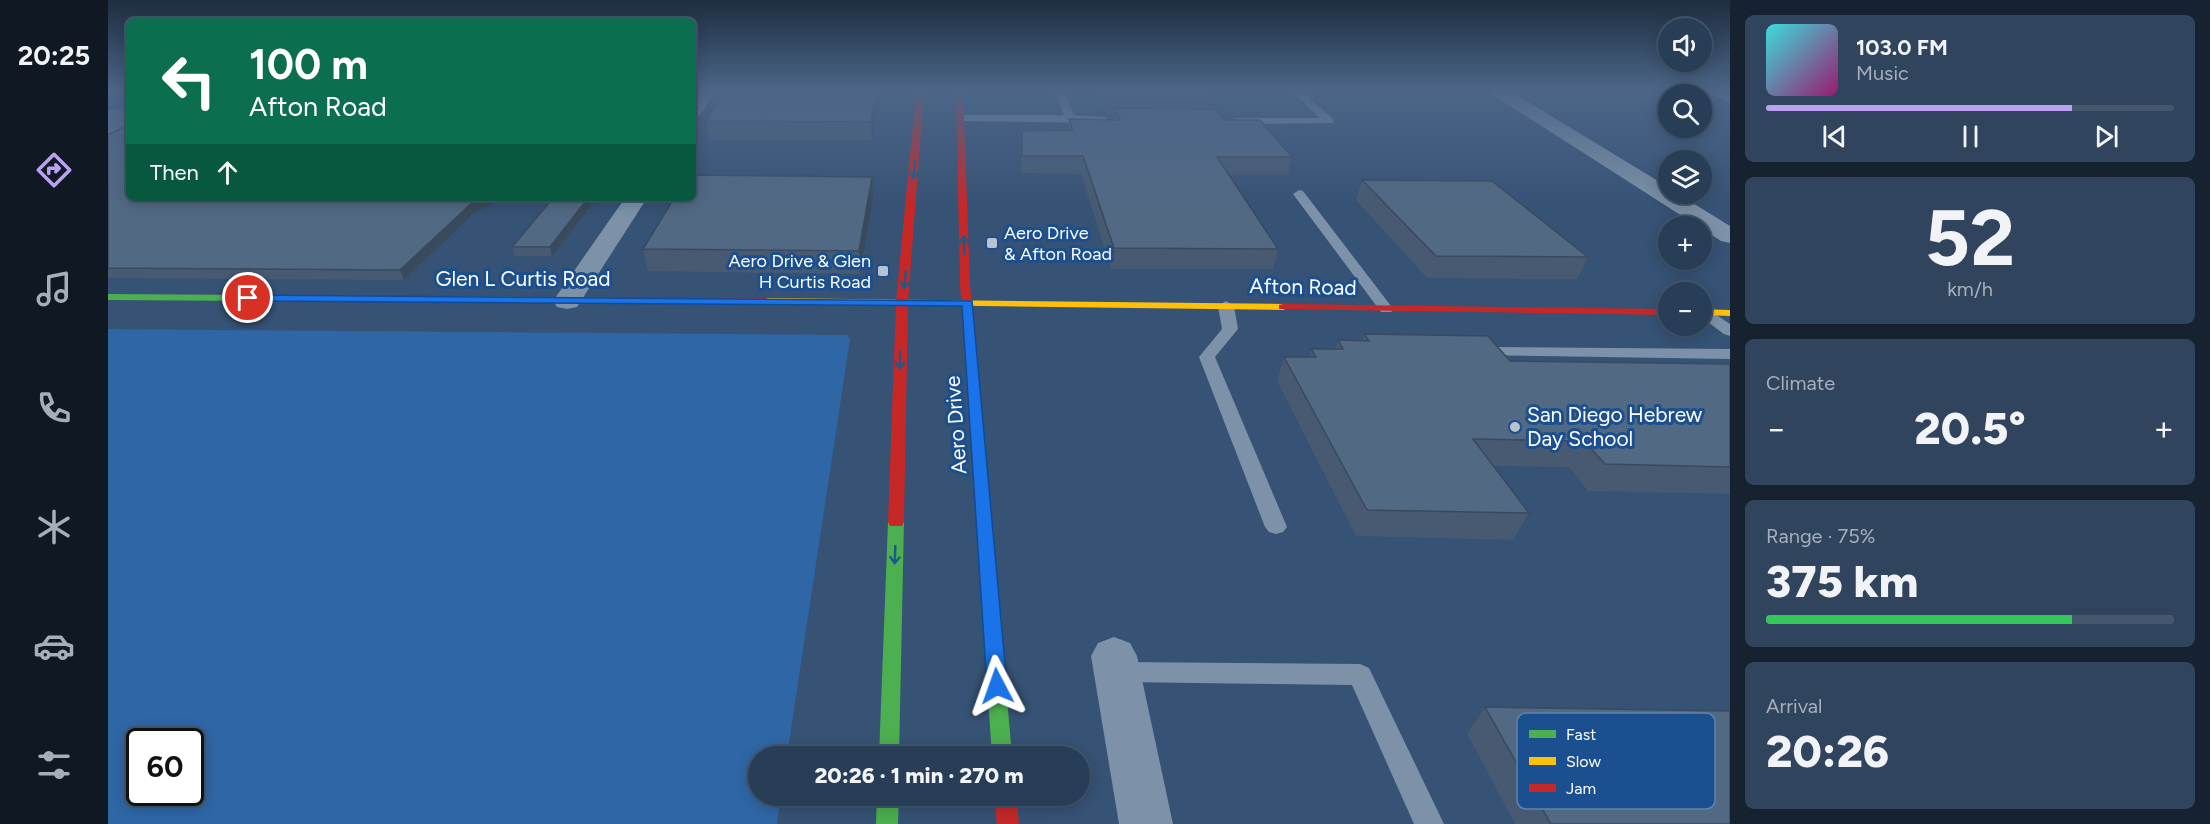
<!DOCTYPE html>
<meta charset="utf-8">
<style>
body{margin:0;font-family:Figtree,sans-serif;background:#30455d;color:#f1f3f6;height:100vh;display:flex;flex-direction:column;font-size:22px;white-space:nowrap}
*{box-sizing:border-box;margin:0}
p{font-size:20px;color:#a5aeba}
.icon{flex:none;width:33px;height:33px;fill:none;stroke:currentColor;stroke-width:2;stroke-linecap:round;stroke-linejoin:round}
.map{position:relative;flex:1;overflow:hidden}
.drawer{display:flex;flex-direction:column;gap:15px;padding:15px;background:#162230;width:480px}
.drawer>*{flex:none}
.top-card{position:absolute;left:18px;top:18px;width:570px;height:183px;border-radius:9px;box-shadow:0 3px 15px #0003,0 0 0 2px #44576d;background:#0b6e4f;color:#fff;overflow:hidden}
.fabs{position:absolute;left:1550px;top:18px;display:grid;gap:12px}
.fabs a{display:grid;place-items:center;width:54px;height:54px;border-radius:50%;background:#283e57;box-shadow:0 3px 15px #0003,0 0 0 2px #44576d;font-size:30px}
.speed{position:absolute;left:18px;top:728px;display:flex;gap:12px;font-size:30px;font-weight:700;text-align:center}
.speed>*{display:grid;place-content:center;width:78px;height:78px;border-radius:50%;background:#283e57;box-shadow:0 3px 15px #0003,0 0 0 2px #44576d;line-height:1}
.speed .limit{border:3px solid #111;border-radius:9px;background:#fff;color:#111}
.pin{position:absolute;display:grid;place-items:center;width:51px;height:51px;color:#fff;margin:-26px;border:3px solid #fff;border-radius:50%;box-shadow:0 2px 6px #0007}
.me{position:absolute;width:66px;margin:-33px;rotate:356deg;stroke-linejoin:round;filter:drop-shadow(0 0 4px #0008)}
.turn{display:flex;align-items:center;gap:21px;height:126px;padding:0 24px;font-size:27px}
.turn .icon{width:78px;height:78px;stroke-width:2.5}
.turn b{display:block;font-size:42px;line-height:51px}
.then{display:flex;align-items:center;height:57px;padding:0 24px;background:#0003;gap:12px;font-size:22px}
.big{font-size:45px;font-weight:800;line-height:1.1}
.drawer .tile{flex:1;display:flex;flex-direction:column;justify-content:center;gap:9px;min-width:0;padding:0 21px;border-radius:9px;background:#30455d}
.drawer .dial{align-items:center;gap:0}
.dial b{font-size:78px;line-height:1}
.song{display:flex;align-items:center;gap:18px}
.cover{width:72px;height:72px;border-radius:9px;background:linear-gradient(135deg,hsl(180 70% 55%),hsl(320 70% 35%))}
.played{height:6px;border-radius:3px;background:linear-gradient(90deg,#bca0f2 75%,#44576d 75%)}
.keys{display:flex;justify-content:space-around;direction:ltr}
.heat{display:flex;justify-content:space-between;align-items:center;font-size:33px;direction:ltr}
.charge{height:9px;border-radius:4px;background:linear-gradient(90deg,#34c759 75%,#44576d 0)}
.trip{position:absolute;left:640px;top:746px;width:342px;height:60px;border-radius:30px;background:#283e57;box-shadow:0 3px 15px #0003,0 0 0 2px #44576d;font-weight:800;line-height:60px;text-align:center}
main{display:flex;flex:1;min-height:0}
.tab-bar{display:flex;flex-direction:column;width:108px;justify-content:space-around;align-items:center;background:#101923;color:#a5aeba}
.tab-bar .icon{width:42px;height:42px}
.tab-bar .selected{color:#bca0f2}
.tab-bar b{font-size:27px;color:#f1f3f6}
.map>svg:first-child{display:block}
.green{fill:#2f66a5;fill-rule:evenodd}
.lines{fill:none;stroke-linecap:round;stroke-linejoin:round}
.taxiway{fill:#5a728e;fill-rule:evenodd}
.lane{fill:#7d92a8;fill-rule:evenodd}
.street{fill:#7d92a8;fill-rule:evenodd}
.fast{fill:#4caf50;fill-rule:evenodd}
.slow{fill:#ffc107;fill-rule:evenodd}
.jam{fill:#c62828;fill-rule:evenodd}
.wall{fill:#475a72}
.shaded-wall{fill:#394a5c}
.building{fill:#526984;stroke:#394a5c;stroke-width:1.5}
.oneway{stroke:#205989}
.route{fill:#1a73e8;stroke:#114b97;stroke-width:1.5}
.poi-dot{fill:#b9c2ce;stroke:#1b4f8f;stroke-width:2}
.labels{text-anchor:middle;stroke-width:6;stroke-linejoin:round;paint-order:stroke}
.far-poi-label{font-size:18px;fill:#fff;stroke:#1b4f8f;text-anchor:start}
.street-label{font-size:21px;fill:#fff;stroke:#1b4f8f}
.poi-label{font-size:21px;fill:#fff;stroke:#1b4f8f;text-anchor:start}
.key{fill:#1b4f8f;stroke:#5f84b1;stroke-width:1.5}
.key-label{font-size:16px;fill:#fff}
</style>
<main>
<nav class="tab-bar">
<b>20:25</b>
<svg class="icon selected" aria-label="directions" viewBox="0 0 24 24"><path d="M12 3l9 9-9 9-9-9zM9 14v-3h6M13 9l2 2-2 2"/></svg>
<svg class="icon" aria-label="music" viewBox="0 0 24 24"><path d="M9 18V5l10-2v13"/><circle cx="6" cy="18" r="3"/><circle cx="16" cy="16" r="3"/></svg>
<svg class="icon" aria-label="phone" viewBox="0 0 24 24"><path d="M5 4h4l2 5-3 2q2 4 5 5l2-3 5 2v4C11 20 4 13 5 4z"/></svg>
<svg class="icon" aria-label="climate" viewBox="0 0 24 24"><path d="M12 3v18M4 7l16 10M4 17L20 7"/></svg>
<svg class="icon" aria-label="car" viewBox="0 0 24 24"><path d="M5 17H2v-5l4-1 3-4h7l3 4 3 1v5h-3M9 17h6M6 11h13"/><circle cx="7" cy="17" r="2"/><circle cx="17" cy="17" r="2"/></svg>
<svg class="icon" aria-label="filters" viewBox="0 0 24 24"><path d="M4 7h16M4 17h16"/><circle cx="9" cy="7" r="2"/><circle cx="15" cy="17" r="2"/></svg>
</nav>
<div class="map">
<svg width="1622" height="824" viewBox="0 0 1622 824">
<rect width="100%" height="100%" fill="#365274"/>
<path class="green" d="M 0,329 L 739,335 L 742,339 L 679,756 L 651,756 L 651,795 L 673,795 L 669,824 L 0,824 ZM 32,741 L 82,741 L 82,792 L 32,792 Z"/>
<g class="lines">
<path class="taxiway" d="M 21,108 L 21,140 L 0,142 L 0,110 Z"/>
<path class="lane" d="M 947,91 L 956,91 L 966,115 L 996,117 L 1001,120 L 996,123 L 852,121 L 847,118 L 852,115 L 956,115 Z
M 1184,91 L 1194,91 L 1225,119 L 1225,123 L 1128,124 L 1123,121 L 1128,118 L 1212,118 Z
M 1191,190 L 1195,191 L 1283,306 L 1286,309 L 1283,312 L 1273,312 L 1185,194 Z
M 1118,301 L 1126,306 L 1130,329 L 1107,357 L 1179,527 L 1175,532 L 1168,534 L 1161,532 L 1157,527 L 1091,357 L 1114,329 L 1110,306 Z
M 1598,308 L 1622,324 L 1622,336 L 1616,334 L 1593,317 L 1593,310 Z
M 1377,347 L 1622,349 L 1622,359 L 1371,355 L 1369,352 L 1371,349 Z
M 1010,662 L 1252,664 L 1261,668 L 1336,824 L 1306,824 L 1244,685 L 1010,682 L 1001,679 L 997,672 L 1001,665 Z"/>
<path class="street" d="M 591,91 L 608,91 L 591,116 L 585,117 L 585,99 Z
M 1383,91 L 1402,91 L 1560,187 L 1560,194 L 1570,194 L 1622,226 L 1622,243 L 1613,241 L 1385,95 Z
M 1600,91 L 1622,91 L 1622,102 L 1602,95 Z
M 517,198 L 539,198 L 469,307 L 459,309 L 449,307 L 445,301 Z
M 1006,637 L 1022,643 L 1029,656 L 1065,824 L 1011,824 L 983,656 L 990,643 Z"/>
<path class="fast" d="M 0,294 L 424,297 L 430,300 L 424,303 L 0,300 Z
M 788,516 L 794,518 L 796,522 L 791,756 L 771,756 L 780,522 L 782,518 Z
M 877,530 L 883,532 L 885,536 L 904,756 L 884,756 L 869,536 L 871,532 Z
M 769,795 L 791,795 L 790,824 L 768,824 Z"/>
<path class="slow" d="M 658,298 L 1175,304 L 1181,307 L 1175,310 L 654,303 L 654,299 Z
M 1593,309 L 1622,310 L 1622,316 L 1593,315 Z"/>
<path class="jam" d="M 808,91 L 816,91 L 800,302 L 796,522 L 794,526 L 782,526 L 780,522 L 788,302 Z
M 848,91 L 855,91 L 862,284 L 885,536 L 883,540 L 871,540 L 869,536 L 852,284 Z
M 424,297 L 658,298 L 664,301 L 658,304 L 420,302 L 418,300 Z
M 1175,304 L 1560,309 L 1560,315 L 1171,309 L 1171,305 Z
M 886,795 L 908,795 L 911,824 L 889,824 Z"/>
</g>
<path class="wall" d="M 616,91 L 770,91 L 770,101 L 764,140 L 601,140 L 598,121 Z
M 987,91 L 1092,91 L 1100,101 L 1098,109 L 1116,120 L 1184,157 L 1180,175 L 1120,175 L 1170,249 L 1165,269 L 1003,269 L 973,174 L 913,173 L 914,131 L 960,131 L 961,119 L 1005,120 L 1006,115 L 1000,115 Z
M 0,135 L 368,211 L 296,280 L 0,278 Z
M 1254,180 L 1480,257 L 1469,279 L 1319,278 L 1248,200 Z
M 765,197 L 752,274 L 540,271 L 535,249 Z
M 445,198 L 489,198 L 444,256 L 407,256 L 404,247 Z
M 1256,334 L 1402,361 L 1622,364 L 1622,494 L 1480,491 L 1461,467 L 1385,466 L 1421,513 L 1405,540 L 1248,536 L 1169,381 L 1176,357 L 1201,357 L 1203,349 L 1227,349 L 1230,340 L 1254,341 Z
M 1377,707 L 1622,824 L 1407,824 L 1359,734 Z"/>
<path class="shaded-wall" d="M 768,91 L 770,91 L 770,101 L 764,140 L 763,122 Z
M 764,177 L 765,197 L 752,274 L 751,251 Z
M 374,198 L 400,198 L 368,211 L 296,280 L 292,270 L 365,202 Z
M 480,198 L 489,198 L 444,256 L 442,247 Z"/>
<path class="building" d="M 616,91 L 768,91 L 763,122 L 598,121 Z
M 996,91 L 1092,91 L 1100,101 L 1001,101 Z
M 1006,108 L 1107,109 L 1116,120 L 1152,120 L 1184,157 L 1109,157 L 1170,249 L 1006,248 L 975,156 L 914,156 L 914,131 L 965,130 L 961,119 L 1012,120 Z
M 18,126 L 21,126 L 21,198 L 374,198 L 365,202 L 292,270 L 0,268 L 0,135 Z
M 585,175 L 764,177 L 751,251 L 535,249 L 566,198 L 585,198 Z
M 1254,180 L 1384,181 L 1480,257 L 1328,256 Z
M 445,198 L 480,198 L 442,247 L 404,247 Z
M 1256,334 L 1380,336 L 1402,361 L 1622,364 L 1622,467 L 1497,464 L 1476,441 L 1365,439 L 1421,513 L 1259,510 L 1176,357 L 1208,357 L 1203,349 L 1235,349 L 1230,340 L 1261,341 Z
M 1377,707 L 1622,711 L 1622,824 L 1443,824 Z"/>
<defs><path id="oneway-shaft" d="M-6 0H5M1.5-3L5.5 0L1.5 3" fill="none" stroke-width="1.6" stroke-linecap="round" stroke-linejoin="round" transform="scale(1.5)"/></defs>
<g class="oneway">
<use href="#oneway-shaft" transform="translate(806 170) rotate(95)"/>
<use href="#oneway-shaft" transform="translate(856 245) rotate(-92)"/>
<use href="#oneway-shaft" transform="translate(797 280) rotate(96)"/>
<use href="#oneway-shaft" transform="translate(792 360) rotate(92)"/>
<use href="#oneway-shaft" transform="translate(787 555) rotate(92)"/>
</g>
<linearGradient id="sky" x2="0" y2="1"><stop stop-color="#1e2d40"/><stop offset="0.44" stop-color="#4c6688"/><stop offset="1" stop-color="#4c6688" stop-opacity="0"/></linearGradient>
<rect width="1622" height="206" fill="url(#sky)"/>
<path class="route" d="M 140,295 L 864,301 L 899,686 L 896,692 L 889,695 L 882,692 L 879,686 L 854,306 L 136,301 L 135,298 Z"/>
<g class="poi-dot">
<rect x="878" y="237" width="12" height="12" rx="3"/>
<rect x="769" y="265" width="12" height="12" rx="3"/>
<circle cx="1407" cy="427" r="6"/>
</g>
<g class="labels">
<g class="far-poi-label">
<text x="896" y="239">Aero Drive<tspan x="896" dy="21">&amp; Afton Road</tspan></text>
<text x="763" y="267" text-anchor="end">Aero Drive &amp; Glen<tspan x="763" dy="21">H Curtis Road</tspan></text>
</g>
<g class="street-label">
<text x="415" y="286">Glen L Curtis Road</text>
<text transform="translate(1195 287) rotate(1)" y="7">Afton Road</text>
<text transform="translate(848 425) rotate(-94)" y="7">Aero Drive</text>
</g>
<g class="poi-label">
<text x="1419" y="422">San Diego Hebrew<tspan x="1419" dy="24">Day School</tspan></text>
</g>
</g>
<rect x="1409" y="713" width="198" height="96" rx="9" class="key"/>
<rect x="1421" y="730" width="27" height="8" fill="#4caf50"/>
<rect x="1421" y="757" width="27" height="8" fill="#ffc107"/>
<rect x="1421" y="784" width="27" height="8" fill="#c62828"/>
<g class="key-label">
<text x="1458" y="740">Fast</text>
<text x="1458" y="767">Slow</text>
<text x="1458" y="794">Jam</text>
</g>
</svg>
<div class="fabs">
<a><svg class="icon" aria-label="sound" viewBox="0 0 24 24"><path d="M4 9h4l5-4v14l-5-4H4zM17 9q2 3 0 6"/></svg></a>
<a><svg class="icon" aria-label="search" viewBox="0 0 24 24"><circle cx="10" cy="10" r="6"/><path d="M15 15l6 6"/></svg></a>
<a><svg class="icon" aria-label="layers" viewBox="0 0 24 24"><path d="M12 4l9 5-9 5-9-5zM3 14l9 5 9-5"/></svg></a>
<a>+</a>
<a>−</a>
</div>
<div class="speed"><div class="limit">60</div></div>
<div class="pin" style="left:140px;top:298px;background:#d93025"><svg class="icon" aria-label="arrive" viewBox="0 0 24 24"><path d="M6 21V4h12l-3 4 3 4H6"/></svg></div>
<svg class="me" style="left:889px;top:686px" viewBox="-20 -20 40 40"><path d="M0-17L14 15 0 8-14 15z" fill="#1a73e8" stroke="#fff" stroke-width="4"/></svg>
<div class="trip">20:26 · 1 min · 270 m</div>
<div class="top-card">
<div class="turn"><svg class="icon" aria-label="left" viewBox="0 0 24 24"><path d="M17 20v-9H6M10 6l-5 5 5 5"/></svg><div><b>100 m</b>Afton Road</div></div>
<div class="then">Then<svg class="icon" aria-label="ahead" viewBox="0 0 24 24"><path d="M12 20V5M6 11l6-6 6 6"/></svg></div>
</div>
</div>
<section class="drawer">
<div class="tile">
<div class="song"><i class="cover"></i><div><b>103.0 FM</b><p>Music</p></div></div>
<div class="played"></div>
<div class="keys"><svg class="icon" aria-label="previous" viewBox="0 0 24 24"><path d="M18 5L8 12l10 7zM5 5v14"/></svg><svg class="icon" aria-label="pause" viewBox="0 0 24 24"><path d="M8 5v14M16 5v14"/></svg><svg class="icon" aria-label="next" viewBox="0 0 24 24"><path d="M6 5l10 7-10 7zM19 5v14"/></svg></div>
</div>
<div class="tile dial"><b>52</b><p>km/h</p></div>
<div class="tile"><p>Climate</p>
<div class="heat"><a>−</a><b class="big">20.5°</b><a>+</a></div>
</div>
<div class="tile"><p>Range · 75%</p><b class="big">375 km</b><div class="charge"></div></div>
<div class="tile"><p>Arrival</p><b class="big">20:26</b></div>
</section>
</main>
